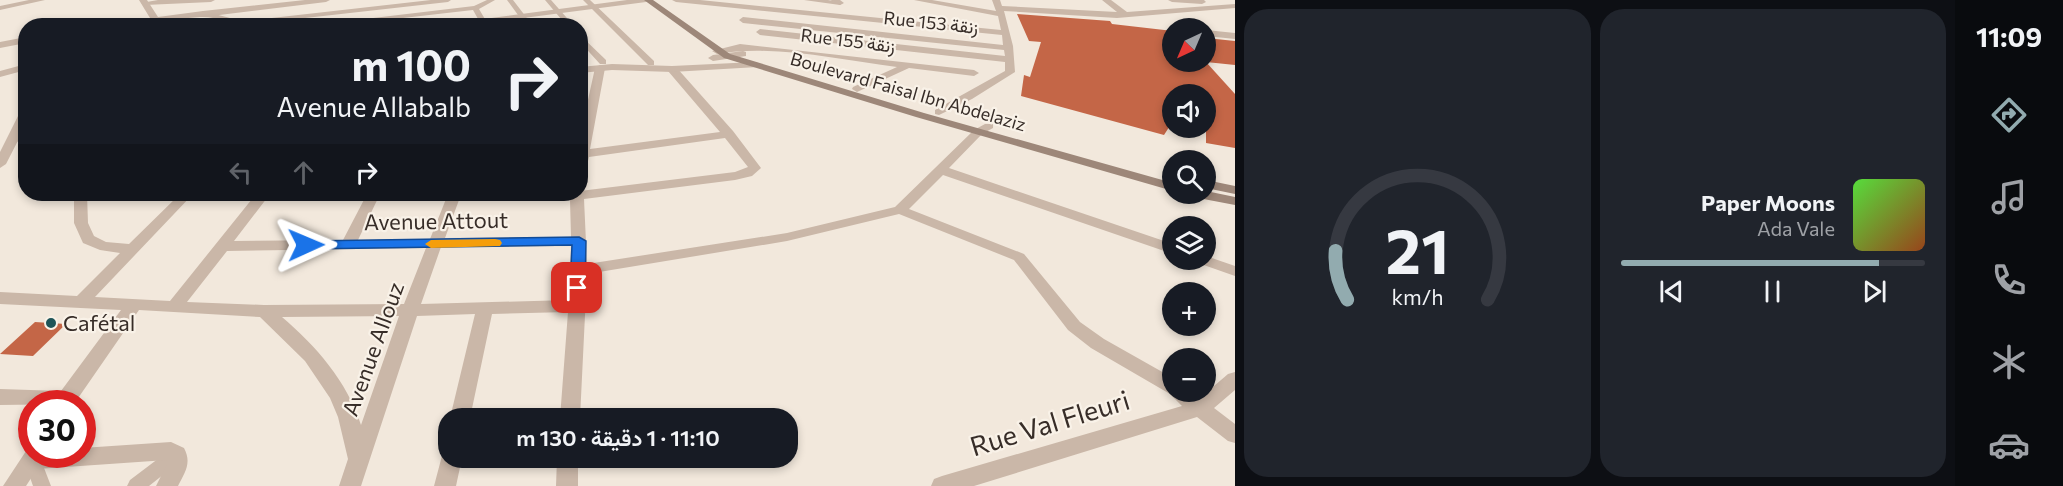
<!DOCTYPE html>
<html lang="ar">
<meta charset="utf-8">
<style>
body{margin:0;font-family:Commissioner,Vazirmatn,sans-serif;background:#20242c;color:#f1f3f6;direction:rtl;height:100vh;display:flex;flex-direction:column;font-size:22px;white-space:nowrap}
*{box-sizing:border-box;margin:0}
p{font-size:20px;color:#9ea1a6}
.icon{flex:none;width:33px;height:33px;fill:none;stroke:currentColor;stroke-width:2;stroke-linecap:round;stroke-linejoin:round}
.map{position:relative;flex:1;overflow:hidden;direction:ltr}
.panel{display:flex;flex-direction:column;gap:9px;padding:9px;background:#0d0f14;width:720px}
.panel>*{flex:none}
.top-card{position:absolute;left:18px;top:18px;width:570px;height:183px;border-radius:24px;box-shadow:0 3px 9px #0003;direction:rtl;background:#171b24;color:#f1f3f6;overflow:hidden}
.needle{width:39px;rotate:224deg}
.tools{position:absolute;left:1162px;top:18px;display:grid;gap:12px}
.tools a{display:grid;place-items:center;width:54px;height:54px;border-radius:50%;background:#171b24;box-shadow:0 3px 9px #0003;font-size:30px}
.speed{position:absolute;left:18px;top:390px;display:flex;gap:12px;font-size:30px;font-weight:700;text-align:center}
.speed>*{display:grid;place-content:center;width:78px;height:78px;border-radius:50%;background:#171b24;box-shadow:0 3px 9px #0003;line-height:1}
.speed .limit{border:9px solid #d22;background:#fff;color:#111}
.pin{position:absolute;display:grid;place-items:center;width:51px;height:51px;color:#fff;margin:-26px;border-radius:12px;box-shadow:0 3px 9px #0006}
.me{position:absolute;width:66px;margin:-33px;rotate:89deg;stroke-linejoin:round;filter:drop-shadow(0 0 4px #0008)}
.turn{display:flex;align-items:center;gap:21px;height:126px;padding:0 18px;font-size:27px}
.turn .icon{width:78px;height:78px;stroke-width:2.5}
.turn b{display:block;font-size:42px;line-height:51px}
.lanes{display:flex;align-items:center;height:57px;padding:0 18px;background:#0003;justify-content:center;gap:30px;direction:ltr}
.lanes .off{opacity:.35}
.panel .tile{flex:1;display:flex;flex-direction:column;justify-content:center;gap:9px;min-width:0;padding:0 21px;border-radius:24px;background:#20242c}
.panel .dial{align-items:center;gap:0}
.dial svg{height:156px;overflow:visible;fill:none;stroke:#363941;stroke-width:7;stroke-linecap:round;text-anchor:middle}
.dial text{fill:#f1f3f6;stroke:none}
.song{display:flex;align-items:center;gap:18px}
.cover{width:72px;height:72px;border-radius:9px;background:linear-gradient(135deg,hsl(110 70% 55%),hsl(20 70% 35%))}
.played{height:6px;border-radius:3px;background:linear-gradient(90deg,#92abaf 85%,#363941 85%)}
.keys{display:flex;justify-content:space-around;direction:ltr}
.panel .tiles{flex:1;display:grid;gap:9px;grid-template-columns:repeat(2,1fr)}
.trip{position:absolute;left:438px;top:408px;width:360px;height:60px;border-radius:24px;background:#171b24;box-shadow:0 3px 9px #0003;font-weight:600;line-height:60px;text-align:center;direction:rtl}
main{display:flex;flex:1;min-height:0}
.dock{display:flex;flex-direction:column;width:108px;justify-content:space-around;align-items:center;background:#090b0e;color:#9ea1a6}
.dock .icon{width:42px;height:42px}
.dock .current{color:#92abaf}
.dock b{font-size:27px;color:#f1f3f6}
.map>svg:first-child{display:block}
.building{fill:#c46647}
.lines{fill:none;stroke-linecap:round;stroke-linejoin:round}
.pedestrian{fill:#cab7a8;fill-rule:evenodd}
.minor{fill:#cab7a8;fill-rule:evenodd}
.tertiary{fill:#cab7a8;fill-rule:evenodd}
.secondary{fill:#9d8779;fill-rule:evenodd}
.route{fill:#1a73e8;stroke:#114b97;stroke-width:1.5}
.slow{fill:#f59e0b}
.poi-dot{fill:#1e5458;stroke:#f9f2e8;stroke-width:2}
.labels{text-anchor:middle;stroke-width:4.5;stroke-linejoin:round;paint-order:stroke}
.far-street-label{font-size:18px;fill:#372d28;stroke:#f9f2e8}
.street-label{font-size:22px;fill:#372d28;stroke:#f9f2e8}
.poi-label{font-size:22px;fill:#372d28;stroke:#f9f2e8;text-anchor:start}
.near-street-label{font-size:27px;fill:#372d28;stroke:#f9f2e8}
</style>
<main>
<nav class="dock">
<b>11:09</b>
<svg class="icon current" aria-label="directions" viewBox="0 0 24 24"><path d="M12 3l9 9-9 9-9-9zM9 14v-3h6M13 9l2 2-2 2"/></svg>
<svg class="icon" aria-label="music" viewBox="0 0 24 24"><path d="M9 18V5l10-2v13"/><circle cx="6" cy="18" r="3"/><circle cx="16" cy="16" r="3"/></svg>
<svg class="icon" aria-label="phone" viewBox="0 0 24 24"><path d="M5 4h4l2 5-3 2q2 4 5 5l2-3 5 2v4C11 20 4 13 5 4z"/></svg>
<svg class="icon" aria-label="climate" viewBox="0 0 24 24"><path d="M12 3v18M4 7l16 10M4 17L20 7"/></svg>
<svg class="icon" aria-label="car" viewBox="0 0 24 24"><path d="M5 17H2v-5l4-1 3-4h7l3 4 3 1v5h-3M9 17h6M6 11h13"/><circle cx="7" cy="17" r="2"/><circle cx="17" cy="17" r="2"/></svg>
</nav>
<section class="panel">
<div class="tiles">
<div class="tile">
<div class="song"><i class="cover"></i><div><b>Paper Moons</b><p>Ada Vale</p></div></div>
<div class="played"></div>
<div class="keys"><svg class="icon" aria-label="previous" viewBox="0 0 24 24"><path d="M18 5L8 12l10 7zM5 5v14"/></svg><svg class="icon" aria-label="pause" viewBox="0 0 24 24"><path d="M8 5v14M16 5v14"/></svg><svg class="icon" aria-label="next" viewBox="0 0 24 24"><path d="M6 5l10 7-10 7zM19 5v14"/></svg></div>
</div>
<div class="tile dial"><svg viewBox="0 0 100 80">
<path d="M14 69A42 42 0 1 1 86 69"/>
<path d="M14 69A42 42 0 0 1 8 44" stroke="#92abaf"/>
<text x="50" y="56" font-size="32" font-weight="700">21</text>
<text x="50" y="72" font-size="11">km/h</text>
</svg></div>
</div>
</section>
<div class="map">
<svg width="1235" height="486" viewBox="0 0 1235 486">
<rect width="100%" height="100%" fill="#f2e8dc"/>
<path class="building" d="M 1017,14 L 1110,21 L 1112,24 L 1173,31 L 1173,62 L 1206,62 L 1206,38 L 1235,41 L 1235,65 L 1206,62 L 1235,94 L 1235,148 L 1206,143 L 1206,94 L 1173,94 L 1173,121 L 1164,135 L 1021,96 L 1024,75 L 1030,77 L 1041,42 L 1029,41 Z
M 35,322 L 66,324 L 33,356 L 0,354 Z"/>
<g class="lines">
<path class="pedestrian" d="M 431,0 L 451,0 L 448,2 L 244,25 L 241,23 L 244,21 Z
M 487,0 L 495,0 L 479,9 L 489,26 L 482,26 L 473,10 L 333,26 L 306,26 L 474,6 Z
M 507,0 L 513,0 L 533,26 L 526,26 Z
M 545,0 L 551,0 L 574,26 L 567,26 Z
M 583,0 L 590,0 L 654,61 L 654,65 L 648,65 Z
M 804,0 L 828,0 L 843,3 L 840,5 Z
M 580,35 L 606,60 L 606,64 L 600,64 L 580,42 Z
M 177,447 L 183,449 L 185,454 L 183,459 L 149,486 L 127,486 L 130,480 L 171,449 Z
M 32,453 L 39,455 L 51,486 L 33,486 L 24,460 L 27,455 Z"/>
<path class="minor" d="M 29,0 L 45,0 L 0,10 L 0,6 Z
M 158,0 L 215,0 L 211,2 L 145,5 L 141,3 Z
M 305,0 L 330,0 L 326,2 L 203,17 L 199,14 L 203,11 Z
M 627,0 L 650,0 L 646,2 L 461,26 L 432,26 Z
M 672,0 L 700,0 L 1001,30 L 998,16 L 914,0 L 932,0 L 996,11 L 992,0 L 1000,0 L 1002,6 L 1117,12 L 1102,0 L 1111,0 L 1127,12 L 1235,4 L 1235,8 L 1117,18 L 1004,11 L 1013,46 L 1015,72 L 972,99 L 939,115 L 935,114 L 935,110 L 1005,71 L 1005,62 L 760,35 L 756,32 L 760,29 L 1005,56 L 1004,50 L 743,23 L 739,20 L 743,17 L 1003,45 L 1002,35 L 676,2 Z
M 830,0 L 840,0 L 844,3 L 840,5 Z
M 1168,0 L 1204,0 L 1206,2 L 1202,4 L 1172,2 Z
M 1206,30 L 1235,33 L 1235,39 L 1206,36 Z
M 740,44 L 974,70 L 979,73 L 974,76 L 909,68 L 857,92 L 852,89 L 853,87 L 897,67 C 840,60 773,44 717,54 L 712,51 Z
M 26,64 L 26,70 L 0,77 L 0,71 Z
M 600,65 L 605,68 L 590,149 L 720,132 L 668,71 L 668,67 L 676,67 L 733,131 L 761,168 L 752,176 L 735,180 L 584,199 L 587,264 L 787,233 L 895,207 L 974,130 L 985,124 L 993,124 L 993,128 L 982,134 L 949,168 L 1173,244 L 1173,254 L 943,175 L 909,209 L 1024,254 L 1080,322 L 1104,339 L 1173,378 L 1173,392 L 1191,392 L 1200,398 L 1228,374 L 1235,372 L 1235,390 L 1214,408 L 1235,424 L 1235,443 L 1228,441 L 1197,417 L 974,486 L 931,486 L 934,479 L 942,476 L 1182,406 L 1170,394 L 1091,348 L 1068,330 L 1014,260 L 899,214 L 787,241 L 587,274 L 580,418 L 560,418 L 568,312 L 492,314 L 470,418 L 450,418 L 475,314 L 417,316 L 361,486 L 339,486 L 348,459 L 338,417 L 330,398 L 305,361 L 260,317 L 139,310 L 74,404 L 0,405 L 0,389 L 61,391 L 121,310 L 0,304 L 0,292 L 77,296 L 120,253 L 100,250 L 83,243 L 74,223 L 74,194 L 87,194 L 88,223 L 94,236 L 106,242 L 129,244 L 180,194 L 193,194 L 95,297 L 170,301 L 256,194 L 270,194 L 234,241 L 343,240 L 367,194 L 380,194 L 358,240 L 430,239 L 448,194 L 580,194 L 580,191 L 735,172 L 748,167 L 725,138 L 589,157 L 586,169 L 580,173 L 580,136 L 595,68 ZM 459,200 L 570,200 L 571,237 L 445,238 ZM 571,246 L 569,300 L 421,304 L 441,247 ZM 426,248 L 404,304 L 264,305 L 187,302 L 227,251 ZM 399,316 L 361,425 C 347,381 316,346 282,317 Z
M 13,134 L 26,134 L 26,142 L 9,141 L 9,135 Z
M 1206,256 L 1235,266 L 1235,276 L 1198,263 L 1195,260 L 1206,260 Z
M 171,442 L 184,448 C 192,463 185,472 178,486 L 156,486 L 167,464 L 167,460 L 37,469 L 26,486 L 3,486 L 28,448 L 32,446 L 32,454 L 82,454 L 82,448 Z
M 448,450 L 448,458 L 462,458 L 456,486 L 434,486 L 443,452 Z
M 557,458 L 578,458 L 578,486 L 556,486 Z"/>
<path class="tertiary" d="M 139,0 L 147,0 L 158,17 L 203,11 L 261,26 C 240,26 217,16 200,17 C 169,19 138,26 106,26 L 150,18 Z
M 26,37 L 26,43 L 0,48 L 0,42 Z
M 743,51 L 746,52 L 746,56 L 713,61 L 708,58 L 713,55 Z
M 755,62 L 758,63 L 758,67 L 672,72 L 612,70 L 580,73 L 580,67 L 612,64 L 672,66 Z
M 26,109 L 26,125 L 6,164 L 0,168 L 0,152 L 20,112 Z"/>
<path class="secondary" d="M 644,0 L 653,0 L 730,54 L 924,113 L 1173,183 L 1173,191 L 916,117 L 724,58 Z
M 1206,180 L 1235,186 L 1235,194 L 1206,188 Z
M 1206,191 L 1235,197 L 1235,205 L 1193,197 L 1191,194 L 1206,194 Z"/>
</g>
<path class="route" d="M 579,237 L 586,241 L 585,288 L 577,293 L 570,288 L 572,245 L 306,249 L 299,245 L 306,241 Z"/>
<path class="slow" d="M 495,239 L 500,240 L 502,243 L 500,246 L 431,248 L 425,244 L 431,240 Z"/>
<circle class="poi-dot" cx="51" cy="323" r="6"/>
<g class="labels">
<g class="far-street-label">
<text transform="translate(931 23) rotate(6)" y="6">Rue 153 زنقة</text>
<text transform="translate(848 41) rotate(7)" y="6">Rue 155 زنقة</text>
<text transform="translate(908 92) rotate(16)" y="6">Boulevard Faisal Ibn Abdelaziz</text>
</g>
<g class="street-label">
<text transform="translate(436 221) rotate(-1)" y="8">Avenue Attout</text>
<text transform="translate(373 349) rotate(-70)" y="8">Avenue Allouz</text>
</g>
<g class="poi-label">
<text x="63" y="331">Cafétal</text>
</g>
<g class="near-street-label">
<text transform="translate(1050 424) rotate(-17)" y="9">Rue Val Fleuri</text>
</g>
</g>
</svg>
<div class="tools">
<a><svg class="needle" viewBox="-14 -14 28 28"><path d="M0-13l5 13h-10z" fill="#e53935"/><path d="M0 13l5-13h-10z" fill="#9ea1a6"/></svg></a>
<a><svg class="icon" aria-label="sound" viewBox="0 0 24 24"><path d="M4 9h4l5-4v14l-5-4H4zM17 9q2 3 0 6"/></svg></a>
<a><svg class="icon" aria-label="search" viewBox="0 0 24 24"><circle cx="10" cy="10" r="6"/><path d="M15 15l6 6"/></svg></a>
<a><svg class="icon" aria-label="layers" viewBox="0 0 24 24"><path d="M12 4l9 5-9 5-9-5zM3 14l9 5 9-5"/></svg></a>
<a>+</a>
<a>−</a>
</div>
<div class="speed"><div class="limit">30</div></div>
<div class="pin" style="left:577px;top:288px;background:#d93025"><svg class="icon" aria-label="arrive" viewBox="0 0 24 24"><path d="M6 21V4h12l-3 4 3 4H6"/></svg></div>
<svg class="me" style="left:306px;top:245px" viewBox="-20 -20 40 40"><path d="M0-17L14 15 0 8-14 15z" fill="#1a73e8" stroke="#fff" stroke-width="4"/></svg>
<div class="trip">11:10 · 1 دقيقة · 130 m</div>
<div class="top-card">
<div class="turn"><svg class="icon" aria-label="right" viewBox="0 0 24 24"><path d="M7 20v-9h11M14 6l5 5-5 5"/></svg><div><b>100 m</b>Avenue Allabalb</div></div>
<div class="lanes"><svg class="icon off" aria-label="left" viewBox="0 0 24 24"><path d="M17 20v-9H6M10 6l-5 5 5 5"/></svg><svg class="icon off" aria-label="ahead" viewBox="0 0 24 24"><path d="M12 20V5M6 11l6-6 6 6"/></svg><svg class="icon" aria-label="right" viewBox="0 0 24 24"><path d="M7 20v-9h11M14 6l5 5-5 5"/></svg></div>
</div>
</div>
</main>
